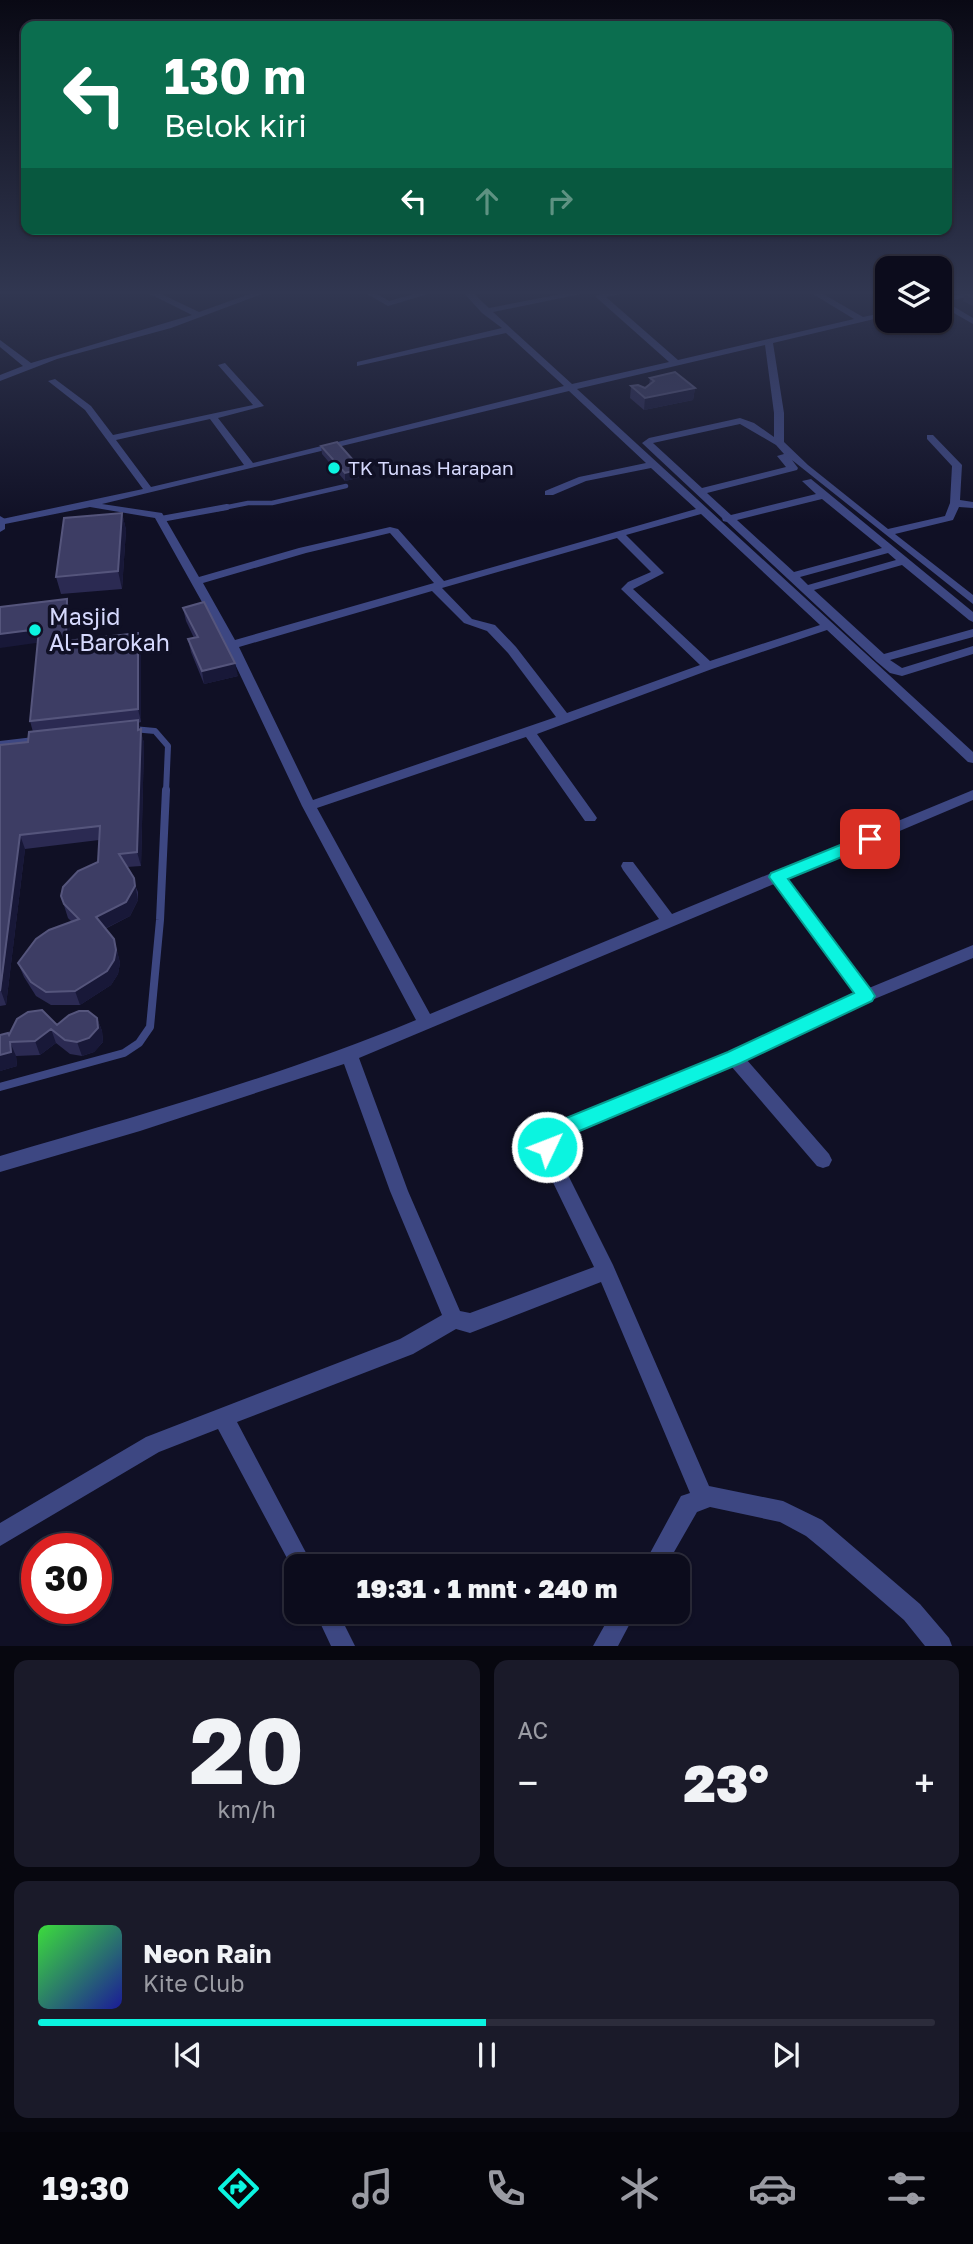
<!DOCTYPE html>
<html lang="id">
<meta charset="utf-8">
<style>
body{margin:0;font-family:"Golos Text",sans-serif;background:#1a1a29;color:#f1f3f6;height:100vh;display:flex;flex-direction:column;font-size:26px;white-space:nowrap}
*{box-sizing:border-box;margin:0}
p{font-size:23px;color:#9a9ba3}
.icon{flex:none;width:38px;height:38px;fill:none;stroke:currentColor;stroke-width:2;stroke-linecap:round;stroke-linejoin:round}
.map{position:relative;height:1646px;overflow:hidden}
.panel{display:flex;flex-direction:column;gap:14px;padding:14px;background:#07070f;flex:1}
.panel>*{flex:none}
.top-card{position:absolute;left:21px;top:21px;width:931px;height:214px;border-radius:14px;box-shadow:0 2px 5px #0004,0 0 0 2px #2c2c3b;background:#0b6e4f;color:#fff;overflow:hidden}
.fabs{position:absolute;left:875px;top:256px;display:grid;gap:14px}
.fabs a{display:grid;place-items:center;width:77px;height:77px;border-radius:14px;background:#0c0c1c;box-shadow:0 2px 5px #0004,0 0 0 2px #2c2c3b;font-size:35px}
.speed{position:absolute;left:21px;top:1533px;display:flex;gap:14px;font-size:35px;font-weight:700;text-align:center}
.speed>*{display:grid;place-content:center;width:91px;height:91px;border-radius:50%;background:#0c0c1c;box-shadow:0 2px 5px #0004,0 0 0 2px #2c2c3b;line-height:1}
.speed .limit{border:10px solid #d22;background:#fff;color:#111}
.pin{position:absolute;display:grid;place-items:center;width:60px;height:60px;color:#fff;margin:-30px;border-radius:14px;box-shadow:0 4px 10px #0006}
.me{position:absolute;width:77px;margin:-38px;rotate:47deg;stroke-linejoin:round;filter:drop-shadow(0 0 5px #0008)}
.turn{display:flex;align-items:center;gap:24px;height:147px;padding:0 28px;font-size:32px}
.turn .icon{width:91px;height:91px;stroke-width:2.5}
.turn b{display:block;font-size:49px;line-height:60px}
.lanes{display:flex;align-items:center;height:66px;padding:0 28px;background:#0003;justify-content:center;gap:35px;direction:ltr}
.lanes .off{opacity:.35}
.big{font-size:52px;font-weight:800;line-height:1.1}
.panel .card{flex:1;display:flex;flex-direction:column;justify-content:center;gap:10px;min-width:0;padding:0 24px;border-radius:14px;background:#1a1a29}
.panel .dial{align-items:center;gap:0}
.dial b{font-size:91px;line-height:1}
.song{display:flex;align-items:center;gap:21px}
.cover{width:84px;height:84px;border-radius:10px;background:linear-gradient(135deg,hsl(120 70% 55%),hsl(240 70% 35%))}
.played{height:7px;border-radius:4px;background:linear-gradient(90deg,#0bf4e0 50%,#2c2c3b 50%)}
.keys{display:flex;justify-content:space-around;direction:ltr}
.heat{display:flex;justify-content:space-between;align-items:center;font-size:38px;direction:ltr}
.panel .tiles{flex:1;display:grid;gap:14px;grid-template-columns:1fr 1fr}
.card:last-child{grid-column:span 2}
.trip{position:absolute;left:284px;top:1554px;width:406px;height:70px;border-radius:14px;background:#0c0c1c;box-shadow:0 2px 5px #0004,0 0 0 2px #2c2c3b;font-weight:800;line-height:70px;text-align:center}
.tabs{display:flex;height:112px;justify-content:space-around;align-items:center;background:#05050b;color:#9a9ba3}
.tabs .icon{width:49px;height:49px}
.tabs .active{color:#0bf4e0}
.tabs b{font-size:32px;color:#f1f3f6}
.map>svg:first-child{display:block}
.lines{fill:none;stroke-linecap:round;stroke-linejoin:round}
.service-far2{stroke:#3d4782;stroke-width:4.5}
.service-far1{stroke:#3d4782;stroke-width:6}
.service{stroke:#3d4782;stroke-width:8}
.minor{fill:#3d4782;fill-rule:evenodd}
.tertiary{fill:#3d4782;fill-rule:evenodd}
.wall{fill:#2b2a52}
.shaded-wall{fill:#181838}
.building{fill:#3d3d64;stroke:#55557c;stroke-width:2}
.route{fill:#0bf4e0;stroke:#079f92;stroke-width:2}
.poi-dot{fill:#0bf4e0;stroke:#101025;stroke-width:2.5}
.labels{text-anchor:middle;stroke-width:7;stroke-linejoin:round;paint-order:stroke}
.far-poi-label{font-size:19px;fill:#d6d9fd;stroke:#101025;text-anchor:start}
.poi-label{font-size:23px;fill:#d6d9fd;stroke:#101025;text-anchor:start}
</style>
<div class="map">
<svg width="973" height="1646" viewBox="0 0 973 1646">
<rect width="100%" height="100%" fill="#101025"/>
<g class="lines">
<path class="service-far2" d="M 218,509 L 248,503 L 272,503 L 346,486"/>
<path class="service-far1" d="M 161,519 L 227,507
M 133,729 L 155,731 L 168,746 L 166,792
M 0,744 L 34,740"/>
<path class="service" d="M 0,1087 L 124,1053 L 139,1043 L 150,1027 L 160,920 L 166,790"/>
<path class="minor" d="M 144,291 L 155,291 L 199,312 L 258,291 L 270,291 L 171,328 L 57,359 L 0,381 L 0,375 L 23,366 L 0,347 L 0,340 L 31,363 L 192,315 Z
M 362,291 L 372,291 L 389,301 L 424,291 L 438,291 L 388,306 Z
M 462,291 L 471,291 L 489,308 L 577,291 L 595,291 L 493,312 L 572,384 L 669,362 L 597,298 L 596,296 L 600,294 L 634,291 L 606,297 L 678,360 L 854,319 L 808,291 L 818,291 L 863,317 L 887,312 L 887,316 L 773,343 L 784,413 L 784,442 L 808,465 L 888,529 L 945,516 L 950,503 L 952,466 L 927,439 L 927,435 L 933,435 L 962,465 L 960,500 L 973,502 L 973,508 L 959,507 L 953,520 L 895,534 L 973,595 L 973,604 L 792,460 L 798,468 L 797,470 L 707,493 L 731,515 L 816,494 L 802,481 L 811,479 L 973,612 L 973,622 L 969,620 L 902,565 L 814,590 L 884,654 L 973,629 L 973,637 L 890,660 L 902,668 L 973,646 L 973,654 L 902,676 L 890,673 L 877,662 L 727,522 L 723,521 L 722,518 L 642,443 L 649,438 L 740,418 L 754,423 L 774,437 L 774,413 L 765,345 L 577,389 L 973,752 L 973,763 L 968,762 L 827,630 L 712,669 L 537,734 L 595,815 L 597,818 L 595,821 L 585,821 L 526,737 L 317,808 L 430,1014 L 659,919 L 623,870 L 621,866 L 623,862 L 633,862 L 672,914 L 973,790 L 973,800 L 786,879 L 869,988 L 973,945 L 973,958 L 872,1000 L 746,1059 L 829,1154 L 832,1160 L 829,1166 L 823,1168 L 817,1166 L 731,1066 L 555,1141 L 563,1165 L 613,1265 L 709,1486 L 783,1501 L 822,1520 L 920,1604 L 949,1638 L 952,1646 L 925,1646 L 904,1620 L 823,1550 L 806,1536 L 780,1522 L 710,1507 L 697,1512 L 666,1566 L 643,1566 L 681,1496 L 690,1493 L 601,1282 L 470,1333 L 456,1329 L 413,1354 L 237,1422 L 313,1566 L 296,1566 L 296,1575 L 218,1429 L 159,1452 L 0,1546 L 0,1523 L 146,1437 L 400,1339 L 442,1315 L 390,1191 L 344,1064 L 140,1131 L 0,1172 L 0,1156 C 140,1115 281,1076 416,1020 L 302,806 L 226,645 L 155,518 L 90,507 L 0,525 L 2,519 L 143,489 L 85,410 L 48,381 L 55,379 L 91,406 L 113,435 L 253,405 L 218,365 L 225,363 L 264,406 L 218,418 L 253,463 L 564,386 L 506,333 L 357,366 L 357,362 L 502,328 L 482,313 ZM 569,391 L 646,463 L 579,477 L 545,491 L 545,495 L 553,495 L 586,481 L 651,468 L 696,509 L 444,581 L 398,529 L 390,527 L 299,548 L 199,577 L 162,513 L 102,504 ZM 210,419 L 244,465 L 151,487 L 116,440 ZM 740,424 L 776,445 L 784,454 L 777,456 L 786,467 L 702,488 L 653,443 ZM 822,499 L 882,548 L 794,572 L 737,520 ZM 701,514 L 820,625 L 710,661 L 633,589 L 664,573 L 626,535 ZM 390,533 L 434,583 L 235,640 L 203,583 L 306,553 ZM 617,538 L 651,572 L 628,582 L 621,589 L 700,665 L 567,713 L 516,647 L 495,625 L 472,619 L 442,588 ZM 888,553 L 896,560 L 808,585 L 800,577 ZM 432,591 L 464,623 L 487,631 L 508,653 L 556,717 L 313,800 L 239,647 ZM 774,884 L 855,994 L 728,1052 L 545,1128 L 537,1139 L 545,1166 L 594,1267 L 470,1313 L 460,1311 L 408,1191 L 359,1058 Z
M 973,291 L 973,295 L 946,302 L 973,318 L 973,324 L 940,305 L 940,299 Z
M 315,1612 L 338,1612 L 355,1646 L 331,1646 Z
M 612,1612 L 636,1612 L 618,1646 L 593,1646 Z"/>
<path class="tertiary" d="M 0,516 L 5,519 L 5,529 L 0,532 Z"/>
</g>
<path class="wall" d="M 973,293 L 973,306 L 963,301 L 965,294 Z
M 650,378 L 695,388 L 693,400 L 644,410 L 630,398 L 631,386 L 645,388 L 649,385 Z
M 321,446 L 362,477 L 345,481 L 322,454 Z
M 122,513 L 126,530 L 122,589 L 61,594 L 56,577 Z
M 67,599 L 70,612 L 70,641 L 138,633 L 141,647 L 141,722 L 138,723 L 144,743 L 141,866 L 127,867 L 138,892 L 138,900 L 130,916 L 105,929 L 114,939 L 120,963 L 118,974 L 111,985 L 80,1005 L 51,1005 L 36,996 L 24,977 L 18,963 L 72,922 L 68,918 L 61,896 L 98,862 L 99,840 L 25,849 L 6,1005 L 0,1006 L 0,745 L 28,742 L 33,732 L 30,721 Z
M 183,608 L 238,676 L 204,684 L 191,652 L 188,639 L 194,638 L 186,621 Z
M 97,1018 L 102,1031 L 103,1042 L 94,1052 L 82,1056 L 70,1054 L 56,1043 L 40,1055 L 16,1056 L 17,1066 L 0,1071 L 9,1034 Z"/>
<path class="shaded-wall" d="M 695,388 L 693,400 L 644,410 L 645,398 Z
M 361,469 L 362,477 L 345,481 L 345,473 Z
M 122,513 L 126,530 L 122,589 L 118,571 Z
M 67,599 L 70,612 L 70,655 L 66,641 Z
M 39,629 L 43,642 L 0,648 L 0,634 Z
M 138,633 L 141,647 L 141,722 L 138,709 Z
M 235,663 L 238,676 L 204,684 L 202,671 Z
M 138,720 L 144,743 L 141,866 L 137,852 Z
M 20,835 L 25,849 L 6,1005 L 1,991 Z
M 134,878 L 138,900 L 130,916 L 100,931 L 96,917 Z
M 114,939 L 120,963 L 118,974 L 111,985 L 80,1005 L 75,991 Z
M 97,1018 L 102,1031 L 103,1042 L 94,1052 L 82,1056 L 77,1042 Z
M 51,1029 L 56,1043 L 40,1055 L 35,1041 Z
M 10,1042 L 16,1056 L 17,1066 L 0,1071 L 0,1055 Z"/>
<path class="building" d="M 973,293 L 973,297 L 965,294 Z
M 675,372 L 695,388 L 645,398 L 631,386 L 638,385 L 645,388 L 654,381 L 650,378 Z
M 337,442 L 361,469 L 345,473 L 321,446 Z
M 122,513 L 118,571 L 56,577 L 64,518 Z
M 67,599 L 66,641 L 138,633 L 138,709 L 30,721 L 39,629 L 0,634 L 0,607 Z
M 204,602 L 235,663 L 202,671 L 188,639 L 198,637 L 183,608 Z
M 138,720 L 138,730 L 141,729 L 137,852 L 119,854 L 134,878 L 135,886 L 126,902 L 96,917 L 114,939 L 116,950 L 114,960 L 107,971 L 75,991 L 46,992 L 31,982 L 18,963 L 36,939 L 49,930 L 79,919 L 64,904 L 61,896 L 63,887 L 78,871 L 98,862 L 100,826 L 20,835 L 0,991 L 0,745 L 28,742 L 29,732 Z
M 42,1010 L 57,1025 L 69,1015 L 79,1011 L 88,1011 L 97,1018 L 98,1028 L 89,1038 L 77,1042 L 65,1040 L 51,1029 L 35,1041 L 10,1042 L 11,1052 L 0,1055 L 0,1035 L 8,1033 L 9,1035 L 17,1019 L 28,1012 Z"/>
<linearGradient id="sky" x2="0" y2="1"><stop stop-color="#090914"/><stop offset="0.56" stop-color="#313751"/><stop offset="1" stop-color="#313751" stop-opacity="0"/></linearGradient>
<rect width="973" height="522" fill="url(#sky)"/>
<path class="route" d="M 870,833 L 879,839 L 876,843 L 788,879 L 872,991 L 875,996 L 872,1001 L 741,1063 L 558,1140 L 554,1153 L 547,1156 L 540,1153 L 536,1139 L 544,1127 L 728,1052 L 854,993 L 769,877 L 771,873 Z"/>
<g class="poi-dot">
<circle cx="334" cy="468" r="7"/>
<circle cx="35" cy="630" r="7"/>
</g>
<g class="labels">
<g class="far-poi-label">
<text x="348" y="475">TK Tunas Harapan</text>
</g>
<g class="poi-label">
<text x="49" y="625">Masjid<tspan x="49" dy="26">Al-Barokah</tspan></text>
</g>
</g>
</svg>
<div class="fabs">
<a><svg class="icon" aria-label="layers" viewBox="0 0 24 24"><path d="M12 4l9 5-9 5-9-5zM3 14l9 5 9-5"/></svg></a>
</div>
<div class="speed"><div class="limit">30</div></div>
<div class="pin" style="left:870px;top:839px;background:#d93025"><svg class="icon" aria-label="arrive" viewBox="0 0 24 24"><path d="M6 21V4h12l-3 4 3 4H6"/></svg></div>
<svg class="me" style="left:547px;top:1147px" viewBox="-20 -20 40 40"><circle r="17" fill="#0bf4e0" stroke="#fff" stroke-width="3"/><path d="M0-11L8 9 0 5-8 9z" fill="#fff"/></svg>
<div class="trip">19:31 · 1 mnt · 240 m</div>
<div class="top-card">
<div class="turn"><svg class="icon" aria-label="left" viewBox="0 0 24 24"><path d="M17 20v-9H6M10 6l-5 5 5 5"/></svg><div><b>130 m</b>Belok kiri</div></div>
<div class="lanes"><svg class="icon" aria-label="left" viewBox="0 0 24 24"><path d="M17 20v-9H6M10 6l-5 5 5 5"/></svg><svg class="icon off" aria-label="ahead" viewBox="0 0 24 24"><path d="M12 20V5M6 11l6-6 6 6"/></svg><svg class="icon off" aria-label="right" viewBox="0 0 24 24"><path d="M7 20v-9h11M14 6l5 5-5 5"/></svg></div>
</div>
</div>
<section class="panel">
<div class="tiles">
<div class="card dial"><b>20</b><p>km/h</p></div>
<div class="card"><p>AC</p>
<div class="heat"><a>−</a><b class="big">23°</b><a>+</a></div>
</div>
<div class="card">
<div class="song"><i class="cover"></i><div><b>Neon Rain</b><p>Kite Club</p></div></div>
<div class="played"></div>
<div class="keys"><svg class="icon" aria-label="previous" viewBox="0 0 24 24"><path d="M18 5L8 12l10 7zM5 5v14"/></svg><svg class="icon" aria-label="pause" viewBox="0 0 24 24"><path d="M8 5v14M16 5v14"/></svg><svg class="icon" aria-label="next" viewBox="0 0 24 24"><path d="M6 5l10 7-10 7zM19 5v14"/></svg></div>
</div>
</div>
</section>
<nav class="tabs">
<b>19:30</b>
<svg class="icon active" aria-label="directions" viewBox="0 0 24 24"><path d="M12 3l9 9-9 9-9-9zM9 14v-3h6M13 9l2 2-2 2"/></svg>
<svg class="icon" aria-label="music" viewBox="0 0 24 24"><path d="M9 18V5l10-2v13"/><circle cx="6" cy="18" r="3"/><circle cx="16" cy="16" r="3"/></svg>
<svg class="icon" aria-label="phone" viewBox="0 0 24 24"><path d="M5 4h4l2 5-3 2q2 4 5 5l2-3 5 2v4C11 20 4 13 5 4z"/></svg>
<svg class="icon" aria-label="climate" viewBox="0 0 24 24"><path d="M12 3v18M4 7l16 10M4 17L20 7"/></svg>
<svg class="icon" aria-label="car" viewBox="0 0 24 24"><path d="M5 17H2v-5l4-1 3-4h7l3 4 3 1v5h-3M9 17h6M6 11h13"/><circle cx="7" cy="17" r="2"/><circle cx="17" cy="17" r="2"/></svg>
<svg class="icon" aria-label="filters" viewBox="0 0 24 24"><path d="M4 7h16M4 17h16"/><circle cx="9" cy="7" r="2"/><circle cx="15" cy="17" r="2"/></svg>
</nav>
